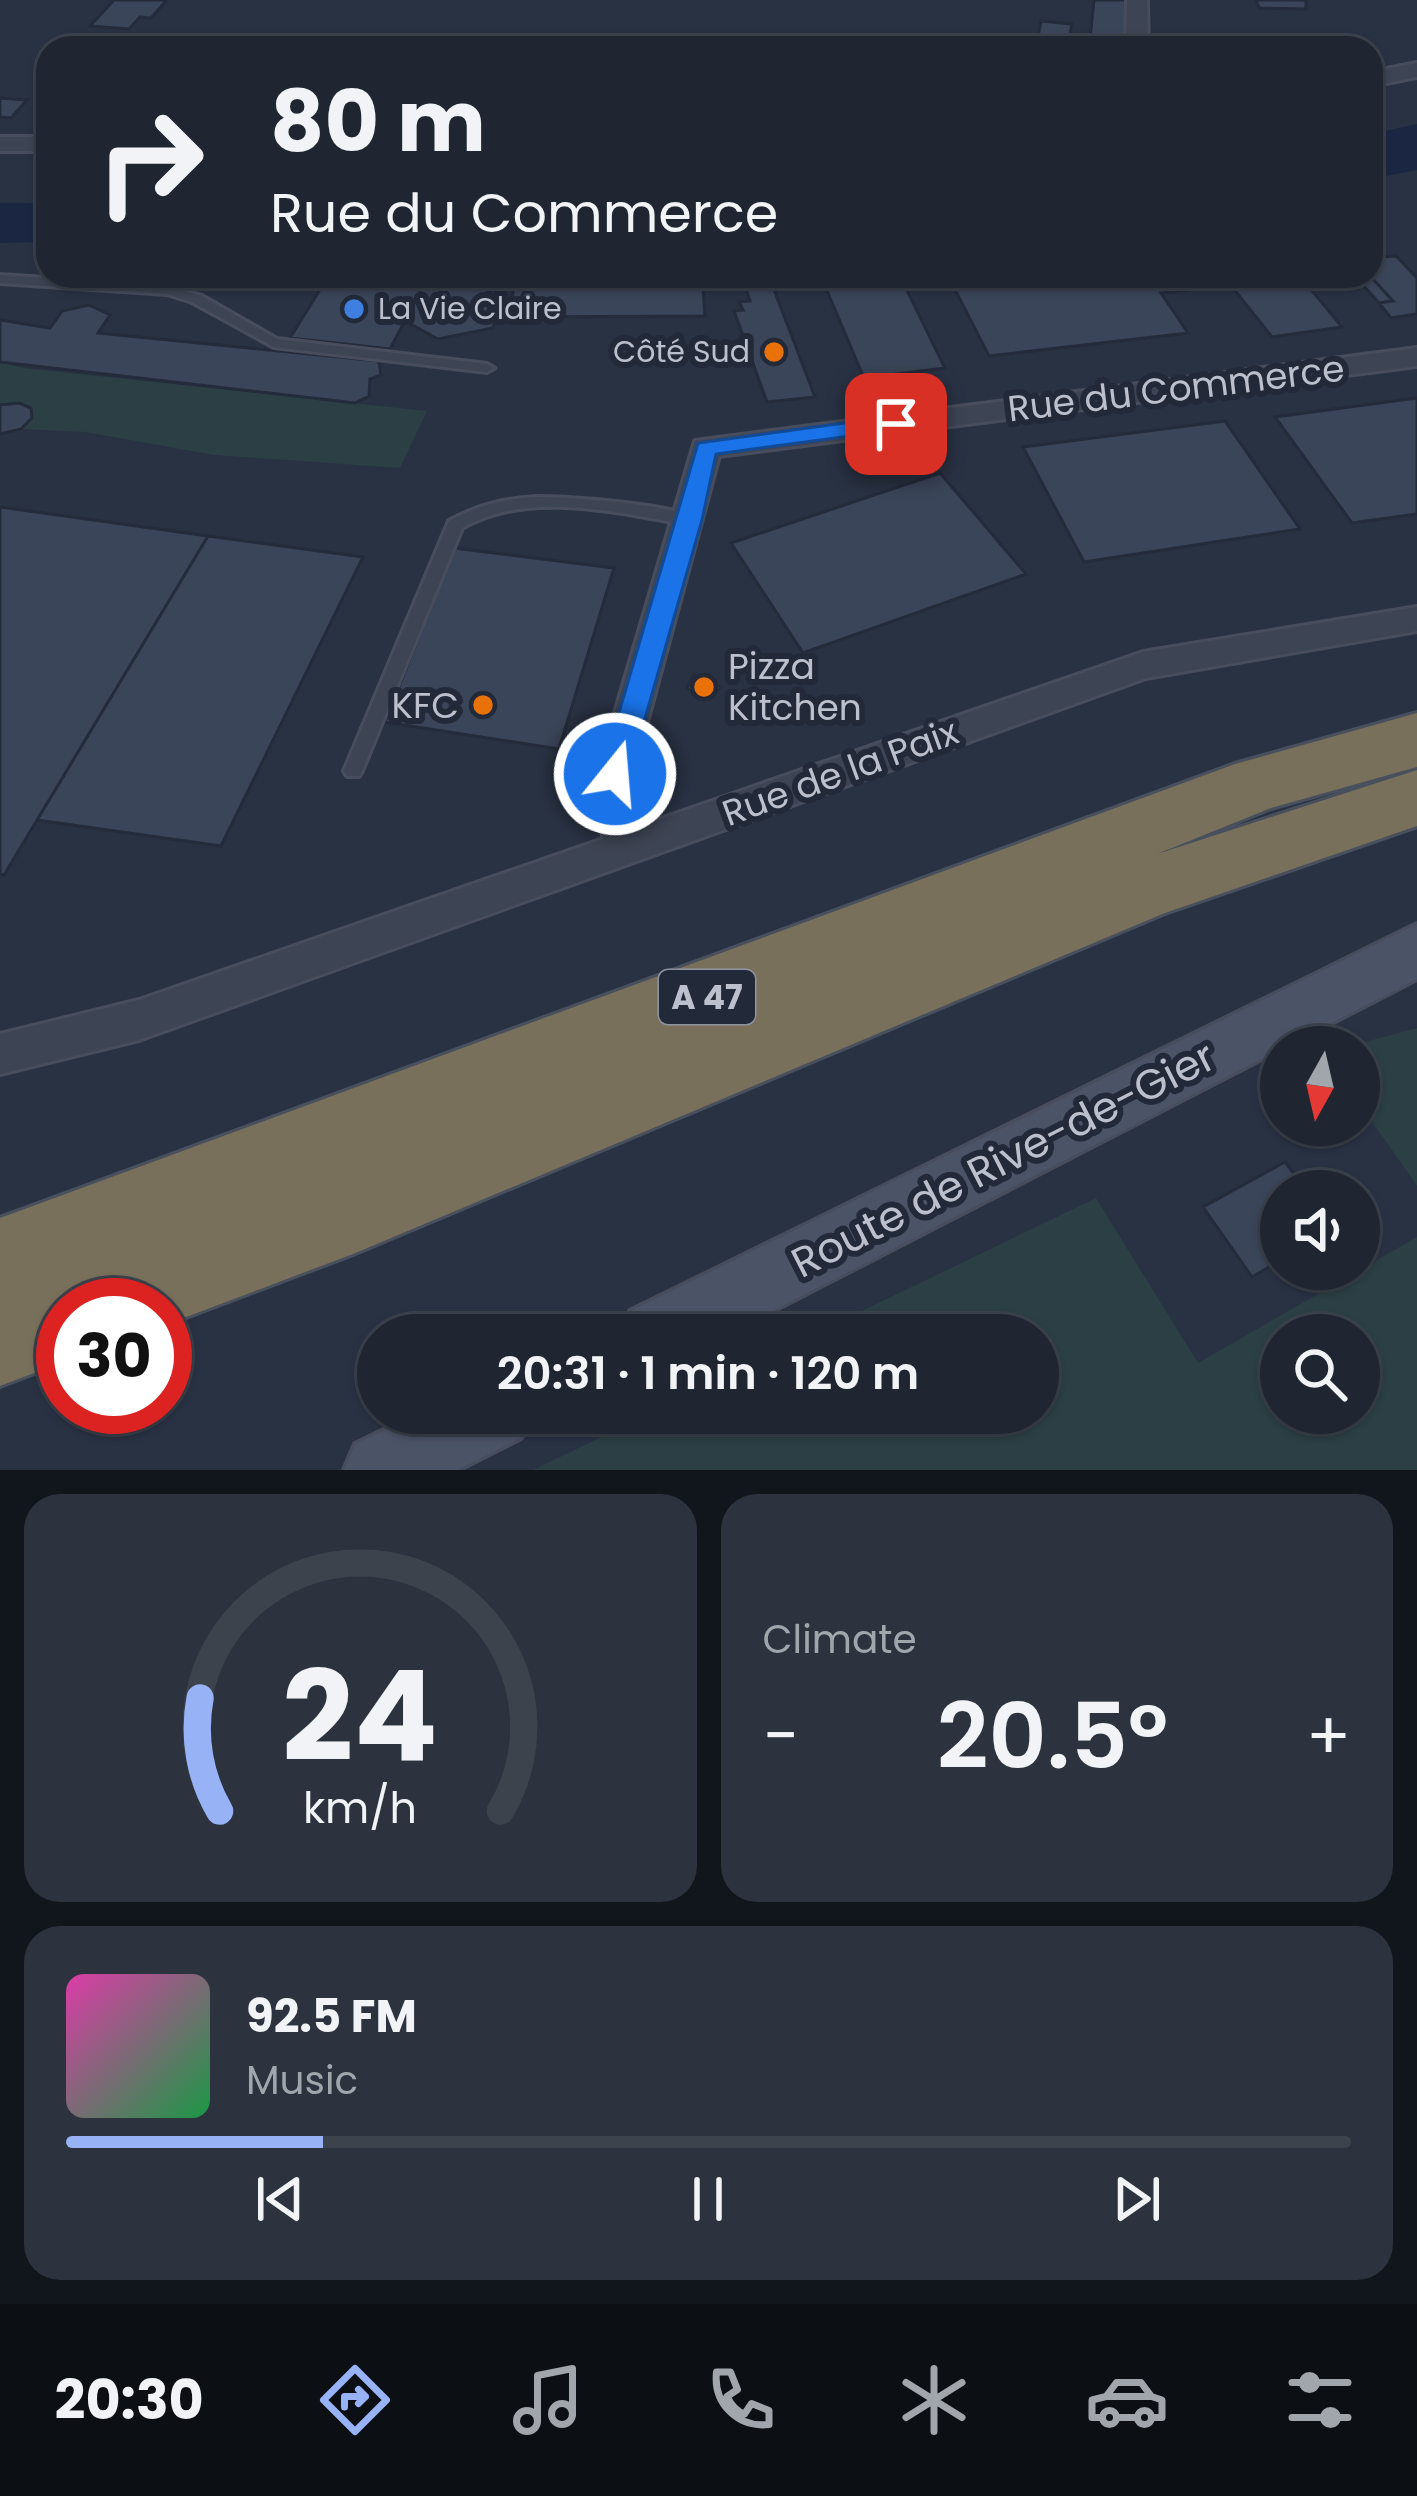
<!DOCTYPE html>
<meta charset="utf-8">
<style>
body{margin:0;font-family:Poppins,sans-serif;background:#2c323e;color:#f1f3f6;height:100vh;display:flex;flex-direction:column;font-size:45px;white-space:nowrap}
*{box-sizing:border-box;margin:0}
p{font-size:39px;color:#a1a5ac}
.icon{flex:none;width:66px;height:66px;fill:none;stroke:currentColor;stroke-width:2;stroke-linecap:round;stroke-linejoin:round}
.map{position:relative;height:1470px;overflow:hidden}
.side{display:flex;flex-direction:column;gap:24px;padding:24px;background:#11151c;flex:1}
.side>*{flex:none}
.hud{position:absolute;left:36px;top:36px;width:1347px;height:252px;border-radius:36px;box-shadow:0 3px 9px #0004,0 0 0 3px #3c434d;background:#1f2632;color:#f1f3f6;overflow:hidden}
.needle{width:78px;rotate:188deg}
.fabs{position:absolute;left:1260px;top:1026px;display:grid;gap:24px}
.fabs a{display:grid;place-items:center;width:120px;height:120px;border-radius:50%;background:#1f2632;box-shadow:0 3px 9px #0004,0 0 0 3px #3c434d;font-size:60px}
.speed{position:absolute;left:36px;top:1278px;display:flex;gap:24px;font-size:60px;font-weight:700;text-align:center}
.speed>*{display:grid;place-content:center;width:156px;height:156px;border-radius:50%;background:#1f2632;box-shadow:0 3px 9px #0004,0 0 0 3px #3c434d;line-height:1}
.speed .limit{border:18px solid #d22;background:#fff;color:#111}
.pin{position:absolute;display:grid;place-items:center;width:102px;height:102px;color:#fff;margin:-51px;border-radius:24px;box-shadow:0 6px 18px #0006}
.me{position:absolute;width:132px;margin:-66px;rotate:17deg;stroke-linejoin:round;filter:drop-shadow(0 0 9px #0008)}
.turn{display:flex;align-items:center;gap:42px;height:252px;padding:0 36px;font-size:54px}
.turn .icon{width:156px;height:156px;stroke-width:2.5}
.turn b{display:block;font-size:84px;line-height:102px}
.big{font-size:90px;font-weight:600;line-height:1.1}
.side .tile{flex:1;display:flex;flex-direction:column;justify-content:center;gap:18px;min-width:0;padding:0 42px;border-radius:36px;background:#2c323e}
.side .dial{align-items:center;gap:0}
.dial svg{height:312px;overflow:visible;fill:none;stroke:#3c434d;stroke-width:7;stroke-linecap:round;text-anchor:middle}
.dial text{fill:#f1f3f6;stroke:none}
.song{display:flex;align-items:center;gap:36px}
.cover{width:144px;height:144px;border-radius:18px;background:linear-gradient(135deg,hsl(320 70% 55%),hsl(140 70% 35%))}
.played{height:12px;border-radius:6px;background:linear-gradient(90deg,#97b2f5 20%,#3c434d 20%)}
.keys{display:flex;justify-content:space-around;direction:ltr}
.heat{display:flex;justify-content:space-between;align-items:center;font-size:66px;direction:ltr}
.side .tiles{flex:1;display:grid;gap:24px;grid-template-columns:1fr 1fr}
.tile:last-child{grid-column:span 2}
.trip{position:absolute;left:357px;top:1314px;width:702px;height:120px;border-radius:60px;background:#1f2632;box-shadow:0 3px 9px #0004,0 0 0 3px #3c434d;font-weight:600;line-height:120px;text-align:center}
.tab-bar{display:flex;height:192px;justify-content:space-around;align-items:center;background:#0c0f14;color:#a1a5ac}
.tab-bar .icon{width:84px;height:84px}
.tab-bar .active{color:#97b2f5}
.tab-bar b{font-size:54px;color:#f1f3f6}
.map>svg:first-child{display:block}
.green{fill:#2b3f44;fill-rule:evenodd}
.water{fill:#1b2742}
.building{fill:#3b4559;stroke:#242b3a;stroke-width:3}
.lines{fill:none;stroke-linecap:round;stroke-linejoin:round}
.service-casing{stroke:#474d5c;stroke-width:6}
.minor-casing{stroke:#474d5c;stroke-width:6}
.secondary-casing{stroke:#474d5c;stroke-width:6}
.motorway-casing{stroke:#484f5d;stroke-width:6}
.service{fill:#3d4453;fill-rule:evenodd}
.minor{fill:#3d4453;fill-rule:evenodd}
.secondary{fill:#4b5366;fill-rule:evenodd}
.motorway{fill:#79705b;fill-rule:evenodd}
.route{fill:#1a73e8;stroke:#114b97;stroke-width:3}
.shop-dot{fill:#3f7fe0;stroke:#222938;stroke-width:4.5}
.food-dot{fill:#e8710a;stroke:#222938;stroke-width:4.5}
.labels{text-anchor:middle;stroke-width:12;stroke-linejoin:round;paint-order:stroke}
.far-poi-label{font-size:30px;fill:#bbc0cc;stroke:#222938;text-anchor:start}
.shield{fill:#222938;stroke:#8d93a0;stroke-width:3}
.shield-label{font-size:33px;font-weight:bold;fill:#bbc0cc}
.street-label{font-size:36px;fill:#bbc0cc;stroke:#222938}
.poi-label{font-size:36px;fill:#bbc0cc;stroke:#222938;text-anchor:start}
.near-street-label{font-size:42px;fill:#bbc0cc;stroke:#222938}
</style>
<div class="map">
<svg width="1417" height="1470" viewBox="0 0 1417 1470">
<rect width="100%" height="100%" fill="#293243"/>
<path class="green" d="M 0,362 L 23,368 L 427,411 L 400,468 L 214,455 L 85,432 L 21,429 L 33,413 L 19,403 L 0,405 Z
M 1417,1028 L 1417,1186 L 1359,1103 L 1359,1047 L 1346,1047 Z
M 1096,1198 L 1198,1363 L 1417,1237 L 1417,1470 L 533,1470 L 651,1413 L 1038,1413 L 1038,1335 L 812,1335 ZM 1281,1335 L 1359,1335 L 1359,1413 L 1281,1413 Z"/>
<path class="water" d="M 1417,124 L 1417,170 L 1371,179 L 1371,134 Z
M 48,203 L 48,242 L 0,243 L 0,203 Z"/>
<path class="building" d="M 114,0 L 167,0 L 151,18 L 140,17 L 129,29 L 90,26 Z
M 1094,0 L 1127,0 L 1125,35 L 1117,43 L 1122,48 L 1089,48 Z
M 1256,0 L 1306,0 L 1306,9 L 1259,8 Z
M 1041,21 L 1072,24 L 1067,48 L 1036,48 Z
M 1260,40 L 1313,43 L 1314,48 L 1262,48 Z
M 0,98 L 27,100 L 11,118 L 0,117 Z
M 1396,256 L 1417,278 L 1417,314 L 1391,318 L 1379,303 L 1393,301 L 1370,276 L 1371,258 Z
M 515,276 L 702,276 L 705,316 L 510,317 Z
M 900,276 L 945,368 L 864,378 L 822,279 Z
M 948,276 L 1179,276 L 1188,290 L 1161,293 L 1188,333 L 989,356 Z
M 1194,276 L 1300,276 L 1342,327 L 1272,337 L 1229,283 L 1202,287 Z
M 1355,276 L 1370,276 L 1393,301 L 1379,303 Z
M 326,280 L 421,290 L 390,349 L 290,338 Z
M 470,280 L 500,299 L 493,328 L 438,339 L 405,321 L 421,290 Z
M 773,287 L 815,397 L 767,402 L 734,311 L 743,310 L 739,302 L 750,301 L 746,289 Z
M 89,305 L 110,315 L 98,333 L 379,361 L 381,375 L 370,379 L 369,396 L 355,403 L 0,362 L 0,320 L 50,328 L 62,311 Z
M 1417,398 L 1417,514 L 1352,523 L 1275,417 Z
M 19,403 L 31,408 L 32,418 L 21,429 L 0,434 L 0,405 Z
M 1225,421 L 1300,529 L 1084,562 L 1023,447 Z
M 940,473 L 1026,574 L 803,653 L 731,543 Z
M 0,507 L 208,536 L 4,875 L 0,874 Z
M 208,536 L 363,557 L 221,846 L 37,820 Z
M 454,548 L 614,568 L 559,749 L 385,722 Z
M 694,674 L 721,687 L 708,698 L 687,688 Z
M 1285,1162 L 1307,1191 L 1281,1191 L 1281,1260 L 1252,1277 L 1203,1207 Z"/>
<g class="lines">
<g class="service-casing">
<path id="service" d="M 0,275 L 168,286 L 202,296 L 277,339 L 487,364 L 494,368 L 487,372 L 274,347 L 192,302 L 167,294 L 0,283 Z
M 536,497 C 569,497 675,504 698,520 L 690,525 C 617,513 530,489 462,528 L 362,771 L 359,776 L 347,776 L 344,771 L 449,521 C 478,505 504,499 536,497 Z"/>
</g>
<g class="minor-casing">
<path id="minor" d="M 1127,0 L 1147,0 L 1148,48 L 1126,48 Z
M 1417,63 L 1417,77 L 1371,86 L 1371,72 Z
M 0,137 L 48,137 L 48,151 L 0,151 Z
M 1417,348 L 1417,366 L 719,456 L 633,774 L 640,826 L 1143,652 L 1417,607 L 1417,631 L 1146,678 L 139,1040 L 0,1074 L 0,1034 L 139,1000 L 603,839 L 597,774 L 695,441 Z"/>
</g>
<g class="secondary-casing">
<path id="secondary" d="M 1417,924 L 1417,979 L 726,1335 L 619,1335 L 630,1311 Z
M 419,1413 L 532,1413 L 521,1438 L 458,1470 L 344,1470 L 355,1444 Z"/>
</g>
<g class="motorway-casing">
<path id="motorway" d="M 1417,713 L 1417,767 L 1271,808 L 1157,854 L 1417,770 L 1417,826 L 1165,913 L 353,1254 L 165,1325 L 165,1305 L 63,1305 L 63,1362 L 0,1386 L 0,1218 L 1235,764 Z"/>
</g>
<use href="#service" class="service"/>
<use href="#minor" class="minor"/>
<use href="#secondary" class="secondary"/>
<use href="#motorway" class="motorway"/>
</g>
<path class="route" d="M 896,416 L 903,418 L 903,429 L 716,454 L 702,520 L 629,774 L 625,782 L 605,782 L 601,774 L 698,443 Z"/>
<circle class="shop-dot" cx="354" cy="309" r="12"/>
<g class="food-dot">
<circle cx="774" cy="352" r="12"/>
<circle cx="704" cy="687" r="12"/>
<circle cx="483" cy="705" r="12"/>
</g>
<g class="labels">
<g class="far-poi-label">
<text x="378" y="319">La Vie Claire</text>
<text x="750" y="362" text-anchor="end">Côté Sud</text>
</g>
<rect class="shield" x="659" y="970" width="96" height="54" rx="9"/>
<g class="shield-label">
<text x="707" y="1009">A 47</text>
</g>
<g class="street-label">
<text transform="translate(1176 388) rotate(-7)" y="13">Rue du Commerce</text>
<text transform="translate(840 772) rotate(-20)" y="13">Rue de la Paix</text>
</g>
<g class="poi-label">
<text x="728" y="679">Pizza<tspan x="728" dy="41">Kitchen</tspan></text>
<text x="459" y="718" text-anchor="end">KFC</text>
</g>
<g class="near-street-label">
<text transform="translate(1003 1159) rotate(-27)" y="15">Route de Rive-de-Gier</text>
</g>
</g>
</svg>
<div class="fabs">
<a><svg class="needle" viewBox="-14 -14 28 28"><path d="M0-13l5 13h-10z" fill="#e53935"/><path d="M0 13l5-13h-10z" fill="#a1a5ac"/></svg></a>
<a><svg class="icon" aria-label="sound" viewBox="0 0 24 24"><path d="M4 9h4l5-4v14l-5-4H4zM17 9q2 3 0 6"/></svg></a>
<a><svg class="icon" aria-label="search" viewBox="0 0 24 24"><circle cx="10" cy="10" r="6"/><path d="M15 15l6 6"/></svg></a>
</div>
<div class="speed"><div class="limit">30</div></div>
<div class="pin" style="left:896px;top:424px;background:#d93025"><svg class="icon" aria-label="arrive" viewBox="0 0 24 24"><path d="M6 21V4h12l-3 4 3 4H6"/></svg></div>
<svg class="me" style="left:615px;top:774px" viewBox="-20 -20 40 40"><circle r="17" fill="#1a73e8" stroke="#fff" stroke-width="3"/><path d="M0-11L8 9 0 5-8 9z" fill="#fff"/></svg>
<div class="trip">20:31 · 1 min · 120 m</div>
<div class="hud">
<div class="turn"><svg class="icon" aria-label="right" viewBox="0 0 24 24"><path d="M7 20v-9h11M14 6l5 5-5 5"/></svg><div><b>80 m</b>Rue du Commerce</div></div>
</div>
</div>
<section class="side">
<div class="tiles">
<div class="tile dial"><svg viewBox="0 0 100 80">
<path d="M14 69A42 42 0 1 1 86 69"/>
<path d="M14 69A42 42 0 0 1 9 40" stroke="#97b2f5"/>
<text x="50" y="56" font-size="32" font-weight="700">24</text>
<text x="50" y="72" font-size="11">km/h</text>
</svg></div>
<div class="tile"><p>Climate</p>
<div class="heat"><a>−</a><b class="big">20.5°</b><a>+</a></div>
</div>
<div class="tile">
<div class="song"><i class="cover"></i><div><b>92.5 FM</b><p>Music</p></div></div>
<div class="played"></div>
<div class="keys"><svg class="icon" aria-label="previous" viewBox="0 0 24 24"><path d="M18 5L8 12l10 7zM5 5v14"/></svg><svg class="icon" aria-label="pause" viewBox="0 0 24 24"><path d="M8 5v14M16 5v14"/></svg><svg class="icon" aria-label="next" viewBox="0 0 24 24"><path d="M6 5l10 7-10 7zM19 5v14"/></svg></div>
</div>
</div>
</section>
<nav class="tab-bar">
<b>20:30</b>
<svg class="icon active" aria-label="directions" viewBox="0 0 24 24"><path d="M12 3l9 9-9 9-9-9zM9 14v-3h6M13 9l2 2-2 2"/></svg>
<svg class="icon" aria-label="music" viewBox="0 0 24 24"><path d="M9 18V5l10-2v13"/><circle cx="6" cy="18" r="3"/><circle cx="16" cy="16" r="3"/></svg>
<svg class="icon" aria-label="phone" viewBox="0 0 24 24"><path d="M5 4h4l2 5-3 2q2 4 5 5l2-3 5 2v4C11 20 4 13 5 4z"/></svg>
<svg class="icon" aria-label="climate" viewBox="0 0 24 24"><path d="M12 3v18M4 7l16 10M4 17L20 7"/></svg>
<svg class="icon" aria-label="car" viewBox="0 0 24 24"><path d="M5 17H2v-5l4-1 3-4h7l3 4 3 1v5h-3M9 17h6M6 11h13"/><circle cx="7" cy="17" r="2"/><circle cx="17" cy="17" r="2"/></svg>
<svg class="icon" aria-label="filters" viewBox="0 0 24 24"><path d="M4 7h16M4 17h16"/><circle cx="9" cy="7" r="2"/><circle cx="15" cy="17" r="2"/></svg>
</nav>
